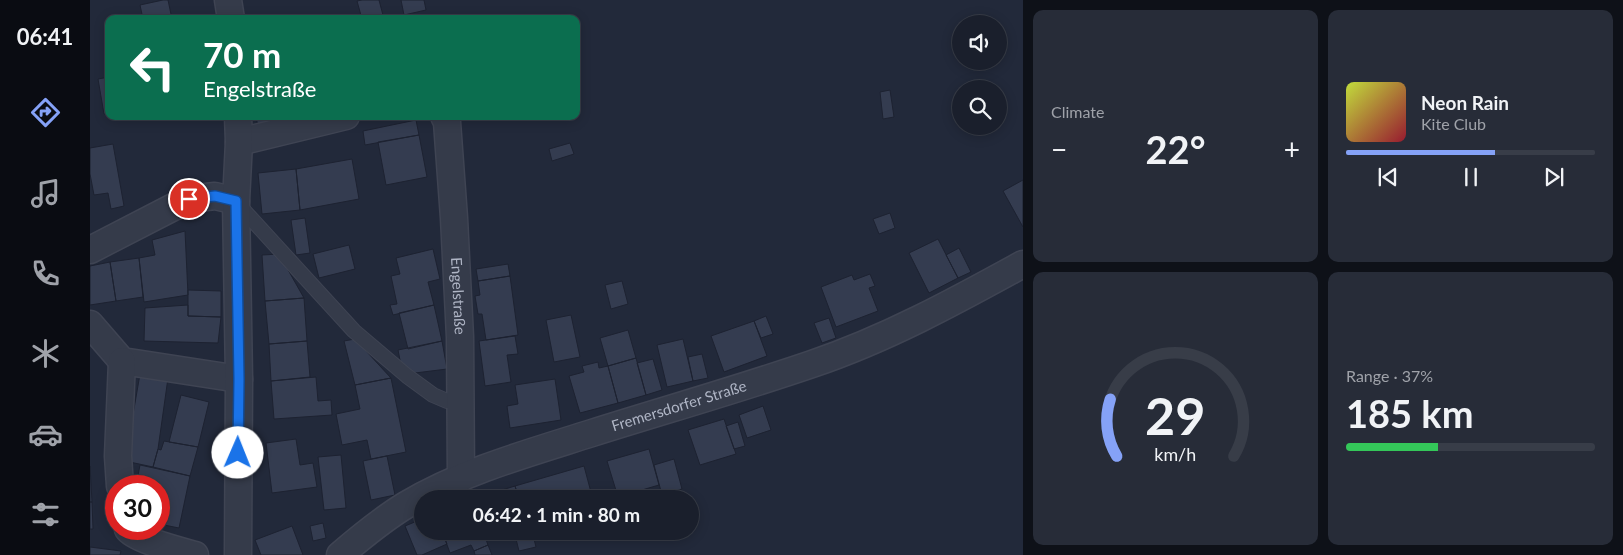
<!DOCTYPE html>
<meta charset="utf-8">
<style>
body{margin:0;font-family:Lato,sans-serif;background:#272c38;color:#f1f3f6;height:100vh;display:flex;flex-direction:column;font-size:19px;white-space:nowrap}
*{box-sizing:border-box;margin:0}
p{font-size:16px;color:#9fa2a9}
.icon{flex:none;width:28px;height:28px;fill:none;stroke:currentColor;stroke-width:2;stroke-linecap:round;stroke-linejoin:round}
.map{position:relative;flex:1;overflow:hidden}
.sheet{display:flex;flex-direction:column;gap:10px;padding:10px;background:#0e1118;width:600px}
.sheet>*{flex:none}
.top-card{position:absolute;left:15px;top:15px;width:475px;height:105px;border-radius:10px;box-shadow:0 2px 12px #0003,0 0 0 1px #383d48;background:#0b6e4f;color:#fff;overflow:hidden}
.fabs{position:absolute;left:862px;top:15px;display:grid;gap:10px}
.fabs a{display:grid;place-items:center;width:55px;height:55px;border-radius:50%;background:#1a1f2c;box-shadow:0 2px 12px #0003,0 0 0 1px #383d48;font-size:25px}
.speed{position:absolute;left:15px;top:475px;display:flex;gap:10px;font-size:25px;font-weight:700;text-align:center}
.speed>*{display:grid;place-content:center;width:65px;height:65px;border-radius:50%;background:#1a1f2c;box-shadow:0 2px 12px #0003,0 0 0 1px #383d48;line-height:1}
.speed .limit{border:8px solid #d22;background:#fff;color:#111}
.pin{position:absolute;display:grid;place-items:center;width:42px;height:42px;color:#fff;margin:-21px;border:2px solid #fff;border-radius:50%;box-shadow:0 1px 5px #0007}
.me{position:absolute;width:55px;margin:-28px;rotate:1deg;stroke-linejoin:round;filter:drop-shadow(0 0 4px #0008)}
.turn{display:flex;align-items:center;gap:18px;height:105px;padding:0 15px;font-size:22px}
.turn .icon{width:65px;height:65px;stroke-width:2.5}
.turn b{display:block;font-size:35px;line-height:42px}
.big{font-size:38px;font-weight:700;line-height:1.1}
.sheet .tile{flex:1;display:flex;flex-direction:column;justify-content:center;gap:8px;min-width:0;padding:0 18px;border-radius:10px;background:#272c38}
.sheet .dial{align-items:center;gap:0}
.dial svg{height:130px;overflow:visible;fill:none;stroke:#383d48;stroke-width:7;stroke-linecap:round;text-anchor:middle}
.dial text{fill:#f1f3f6;stroke:none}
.song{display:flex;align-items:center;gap:15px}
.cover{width:60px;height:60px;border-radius:8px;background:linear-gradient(135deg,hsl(70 70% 55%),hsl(350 70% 35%))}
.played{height:5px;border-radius:2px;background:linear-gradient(90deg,#85a2f7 60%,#383d48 60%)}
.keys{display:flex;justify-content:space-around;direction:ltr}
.heat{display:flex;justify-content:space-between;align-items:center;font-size:28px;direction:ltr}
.charge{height:8px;border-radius:4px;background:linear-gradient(90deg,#34c759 37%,#383d48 0)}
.sheet .tiles{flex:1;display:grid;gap:10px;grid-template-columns:repeat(2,1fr)}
.trip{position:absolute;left:324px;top:490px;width:285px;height:50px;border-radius:25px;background:#1a1f2c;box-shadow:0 2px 12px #0003,0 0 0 1px #383d48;font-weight:700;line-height:50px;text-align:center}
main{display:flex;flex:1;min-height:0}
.tabs{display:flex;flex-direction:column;width:90px;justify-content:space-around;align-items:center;background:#0a0c12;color:#9fa2a9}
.tabs .icon{width:35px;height:35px}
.tabs .active{color:#85a2f7}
.tabs b{font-size:22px;color:#f1f3f6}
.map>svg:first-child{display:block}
.building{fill:#343c50;stroke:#1d2231}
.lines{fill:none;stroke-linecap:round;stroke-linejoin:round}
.lane-casing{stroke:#3f4453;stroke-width:16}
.street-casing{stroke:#3f4453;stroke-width:29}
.lane{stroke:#353b4a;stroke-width:14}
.street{stroke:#353b4a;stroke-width:26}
.route-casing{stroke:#114b97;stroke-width:12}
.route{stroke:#1a73e8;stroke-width:9}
.labels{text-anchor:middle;stroke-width:5;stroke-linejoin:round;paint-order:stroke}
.street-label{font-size:15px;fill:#b0b6c6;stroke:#1b202f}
</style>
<main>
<nav class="tabs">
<b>06:41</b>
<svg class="icon active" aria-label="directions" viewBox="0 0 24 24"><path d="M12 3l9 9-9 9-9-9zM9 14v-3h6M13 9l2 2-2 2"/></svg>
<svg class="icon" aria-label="music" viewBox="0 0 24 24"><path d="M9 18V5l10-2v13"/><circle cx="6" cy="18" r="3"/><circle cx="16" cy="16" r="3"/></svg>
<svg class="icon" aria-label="phone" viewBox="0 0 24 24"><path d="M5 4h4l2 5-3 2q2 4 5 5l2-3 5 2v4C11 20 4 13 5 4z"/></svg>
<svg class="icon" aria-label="climate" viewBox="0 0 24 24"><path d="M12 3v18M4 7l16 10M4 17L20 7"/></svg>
<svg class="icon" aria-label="car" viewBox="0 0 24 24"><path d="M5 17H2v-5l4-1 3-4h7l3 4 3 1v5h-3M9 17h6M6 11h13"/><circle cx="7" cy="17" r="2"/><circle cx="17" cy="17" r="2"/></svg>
<svg class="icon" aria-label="filters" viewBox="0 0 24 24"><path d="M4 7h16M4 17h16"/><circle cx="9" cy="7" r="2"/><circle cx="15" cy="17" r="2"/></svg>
</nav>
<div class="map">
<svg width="933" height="555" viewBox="0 0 933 555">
<rect width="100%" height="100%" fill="#22293a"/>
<path class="building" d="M 73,0 L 78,0 L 82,19 L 53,19 L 50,5 Z
M 272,0 L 289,0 L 294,19 L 272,19 L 267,1 Z
M 311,0 L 334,0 L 336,10 L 314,15 Z
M 19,77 L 19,113 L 14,114 L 8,79 Z
M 800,90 L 804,117 L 793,119 L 790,92 Z
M 166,116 L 202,116 L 168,127 Z
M 326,120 L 329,135 L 275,145 L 273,131 Z
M 329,135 L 337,177 L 296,185 L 288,142 Z
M 480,143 L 484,154 L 462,161 L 459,149 Z
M 23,144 L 34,206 L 21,209 L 18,193 L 4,195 L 0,174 L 0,148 Z
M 262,159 L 269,199 L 210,210 L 206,169 Z
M 206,169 L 210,210 L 172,214 L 168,173 Z
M 933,180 L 933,227 L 913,191 Z
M 800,213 L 805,228 L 789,234 L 783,219 Z
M 215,218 L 220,253 L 206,255 L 201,220 Z
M 95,231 L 98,295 L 54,302 L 49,258 L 65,255 L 62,240 Z
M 848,239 L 868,278 L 839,293 L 819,253 Z
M 259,245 L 265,269 L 229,278 L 223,254 Z
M 869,248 L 881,272 L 868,278 L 856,255 Z
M 343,249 L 350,279 L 338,282 L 344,305 L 303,315 L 300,305 L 307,304 L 301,276 L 310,274 L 306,258 Z
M 189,254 L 214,298 L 175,301 L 172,255 Z
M 49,258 L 53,297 L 26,301 L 20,262 Z
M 20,262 L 26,301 L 0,305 L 0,266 Z
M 418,264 L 420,276 L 388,281 L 386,269 Z
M 780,274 L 785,286 L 779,288 L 788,311 L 746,327 L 731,287 L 762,275 L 764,280 Z
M 420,276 L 428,335 L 396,340 L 392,314 L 388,314 L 385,296 L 390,295 L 388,281 Z
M 532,281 L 538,304 L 521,309 L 515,285 Z
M 98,290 L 131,291 L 131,317 L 98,316 Z
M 214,298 L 217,341 L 179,344 L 175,301 Z
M 98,305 L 98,316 L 131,317 L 128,343 L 54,341 L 55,308 Z
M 344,305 L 352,341 L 318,349 L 309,313 Z
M 481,315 L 490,357 L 464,362 L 456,320 Z
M 676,316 L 683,334 L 671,338 L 664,321 Z
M 739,318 L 746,338 L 732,343 L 724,323 Z
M 664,321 L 677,356 L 634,372 L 621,336 Z
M 538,330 L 546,358 L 518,366 L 510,338 Z
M 425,336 L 428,354 L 417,355 L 421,382 L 395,386 L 389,341 Z
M 265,339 L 301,378 L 265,385 L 254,341 Z
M 593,339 L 603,381 L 577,387 L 567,345 Z
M 217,341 L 220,377 L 181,381 L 179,344 Z
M 352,341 L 357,369 L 325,373 L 311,365 L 308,350 Z
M 612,354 L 618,378 L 603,381 L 598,357 Z
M 546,358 L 556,395 L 528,403 L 518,366 Z
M 563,359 L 572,390 L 556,395 L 547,363 Z
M 508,362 L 509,368 L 518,366 L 528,403 L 490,413 L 479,376 L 494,372 L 492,366 Z
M 50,374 L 78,378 L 68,449 L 63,467 L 35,461 Z
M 226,377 L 228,401 L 241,400 L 242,415 L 184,419 L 181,381 Z
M 301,378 L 316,452 L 281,459 L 277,440 L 252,445 L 246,414 L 270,409 L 265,385 Z
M 465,379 L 471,420 L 420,428 L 417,406 L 428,404 L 425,385 Z
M 91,395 L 119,402 L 108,447 L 79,442 Z
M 673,406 L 681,430 L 657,438 L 649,415 Z
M 634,419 L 646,454 L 610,465 L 598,430 Z
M 648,422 L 655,446 L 644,449 L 636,426 Z
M 206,439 L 210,465 L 223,463 L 227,487 L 182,493 L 176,443 Z
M 74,441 L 108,447 L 100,476 L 63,467 L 68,449 L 71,450 Z
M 559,449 L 569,485 L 528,497 L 517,461 Z
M 251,455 L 256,508 L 234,510 L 228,457 Z
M 297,456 L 305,495 L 281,500 L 273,461 Z
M 584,459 L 592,489 L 572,495 L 564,465 Z
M 50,465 L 100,476 L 89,528 L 69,524 L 69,486 L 46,486 Z
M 0,466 L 2,502 L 0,502 Z
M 494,466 L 502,496 L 493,499 L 429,499 L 425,486 Z
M 425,486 L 429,499 L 386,499 L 386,498 Z
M 0,502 L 2,502 L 3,529 L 0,529 Z
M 332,519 L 332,531 L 352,531 L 357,544 L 332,555 L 327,555 L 315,526 Z
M 233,523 L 236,538 L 223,541 L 220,526 Z
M 202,526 L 213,555 L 171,555 L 165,540 Z
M 352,531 L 393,531 L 398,545 L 384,551 L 381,545 L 360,553 Z
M 424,531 L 442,531 L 446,547 L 429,551 Z
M 398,545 L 402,555 L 385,555 L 384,551 Z
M 0,547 L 31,551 L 30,555 L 0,555 Z"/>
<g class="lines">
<g class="lane-casing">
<path id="lane" d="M 146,202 L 264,331 L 317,376 L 343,395 L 357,401 L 369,401"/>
</g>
<g class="street-casing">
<g id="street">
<path d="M 138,0 L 141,19"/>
<path id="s1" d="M 354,116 L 357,122 L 364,218 L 370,337 L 371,478"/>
<path d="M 149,142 L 256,116"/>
<path d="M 0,250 L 99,199 L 125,196 L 146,201"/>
<path d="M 0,324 L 32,361 L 149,379"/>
<path d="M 30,486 L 28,456 L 32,361"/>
<path d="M 38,529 C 44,539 91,551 105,555"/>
<path d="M 148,555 L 149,379 L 146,201 L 149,142 L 148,116"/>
<path id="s2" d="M 250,555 C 271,537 293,519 316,505 C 373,471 439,453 502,433 C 575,410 649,389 722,364 C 796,339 864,302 933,264"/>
</g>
</g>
<use href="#lane" class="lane"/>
<use href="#street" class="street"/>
</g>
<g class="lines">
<g class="route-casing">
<path id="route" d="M 99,199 L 125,196 L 146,201 L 149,379 L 148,453"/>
</g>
<use href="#route" class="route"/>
</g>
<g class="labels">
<g class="street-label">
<text dy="5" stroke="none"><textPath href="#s1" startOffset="181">Engelstraße</textPath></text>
<text dy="5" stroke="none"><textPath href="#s2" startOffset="374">Fremersdorfer Straße</textPath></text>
</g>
</g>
</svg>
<div class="fabs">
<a><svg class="icon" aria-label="sound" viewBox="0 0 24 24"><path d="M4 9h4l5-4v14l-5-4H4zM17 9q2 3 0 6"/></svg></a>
<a><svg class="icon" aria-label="search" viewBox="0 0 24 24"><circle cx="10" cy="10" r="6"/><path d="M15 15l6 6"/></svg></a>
</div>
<div class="speed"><div class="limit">30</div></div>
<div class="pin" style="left:99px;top:199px;background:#d93025"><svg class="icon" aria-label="arrive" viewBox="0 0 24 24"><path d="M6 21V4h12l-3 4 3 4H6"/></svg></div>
<svg class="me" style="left:148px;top:453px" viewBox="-20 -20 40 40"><circle r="19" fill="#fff"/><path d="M0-13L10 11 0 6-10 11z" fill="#1a73e8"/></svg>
<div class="trip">06:42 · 1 min · 80 m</div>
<div class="top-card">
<div class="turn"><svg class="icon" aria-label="left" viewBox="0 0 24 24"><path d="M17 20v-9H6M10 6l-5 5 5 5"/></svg><div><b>70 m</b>Engelstraße</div></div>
</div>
</div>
<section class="sheet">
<div class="tiles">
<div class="tile"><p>Climate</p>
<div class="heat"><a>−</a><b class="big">22°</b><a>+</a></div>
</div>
<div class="tile">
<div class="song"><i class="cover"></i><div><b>Neon Rain</b><p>Kite Club</p></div></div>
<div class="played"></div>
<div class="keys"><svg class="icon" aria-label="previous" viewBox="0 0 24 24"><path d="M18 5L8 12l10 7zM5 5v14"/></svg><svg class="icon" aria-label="pause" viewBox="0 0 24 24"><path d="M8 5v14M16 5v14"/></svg><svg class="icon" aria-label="next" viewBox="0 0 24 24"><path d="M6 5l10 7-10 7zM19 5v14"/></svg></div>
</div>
<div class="tile dial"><svg viewBox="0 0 100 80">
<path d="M14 69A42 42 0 1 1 86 69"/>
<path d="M14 69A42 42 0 0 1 10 34" stroke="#85a2f7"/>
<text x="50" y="56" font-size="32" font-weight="700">29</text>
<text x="50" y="72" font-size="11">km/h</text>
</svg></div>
<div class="tile"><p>Range · 37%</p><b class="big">185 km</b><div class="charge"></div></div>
</div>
</section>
</main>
